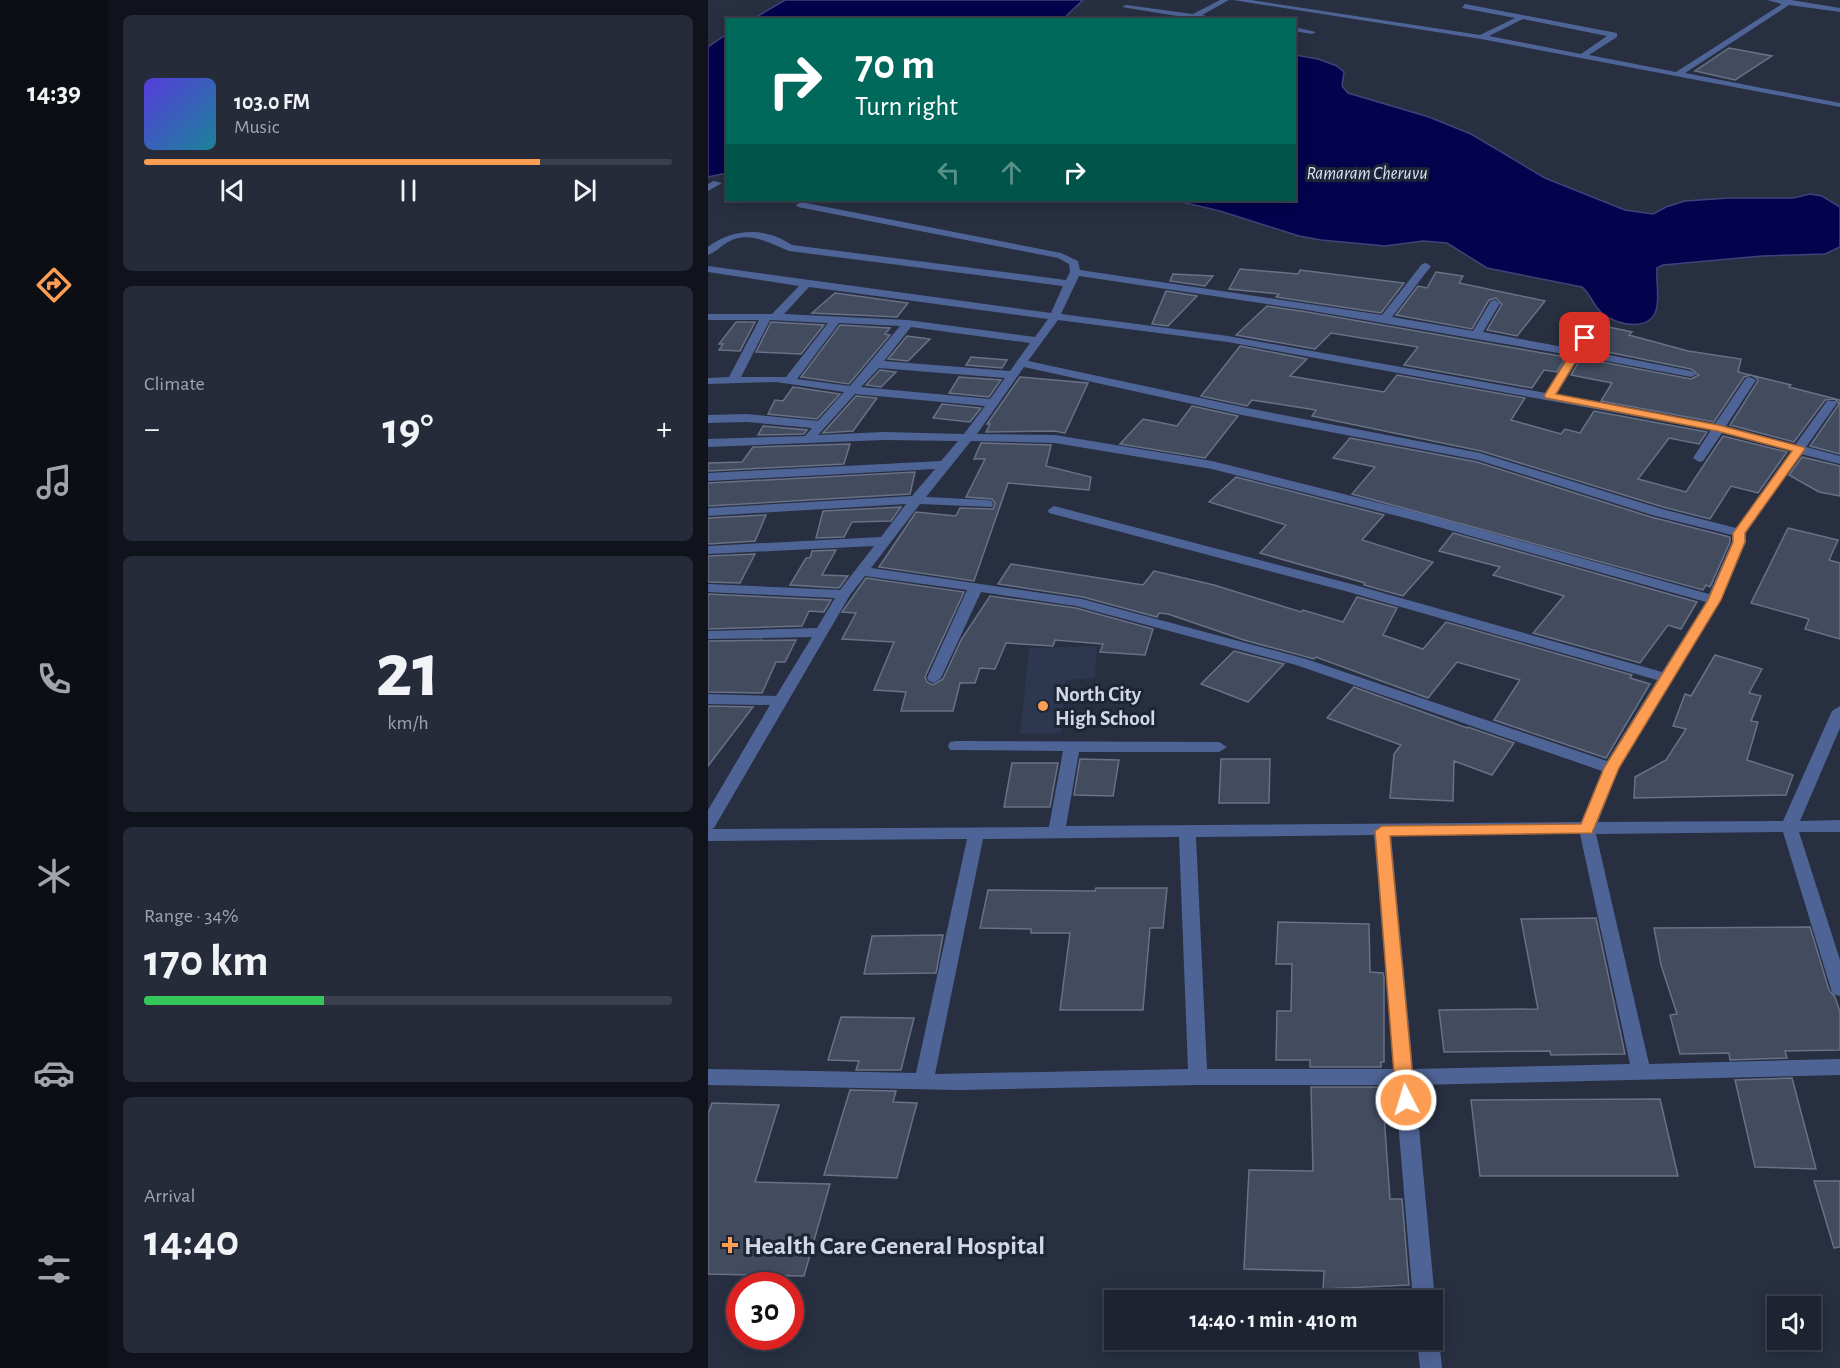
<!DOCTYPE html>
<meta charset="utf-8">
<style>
body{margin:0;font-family:"Alegreya Sans",sans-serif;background:#252b39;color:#f1f3f6;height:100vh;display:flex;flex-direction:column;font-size:22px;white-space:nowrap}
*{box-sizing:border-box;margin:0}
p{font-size:20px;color:#a0a4ab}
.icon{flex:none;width:33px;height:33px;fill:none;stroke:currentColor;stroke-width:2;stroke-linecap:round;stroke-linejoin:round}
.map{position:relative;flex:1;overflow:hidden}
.sheet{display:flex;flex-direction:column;gap:15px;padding:15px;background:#10131b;width:600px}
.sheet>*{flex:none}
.guide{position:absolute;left:18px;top:18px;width:570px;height:183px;border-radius:0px;box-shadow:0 3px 15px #0003,0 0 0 2px #3b404d;background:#00695c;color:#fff;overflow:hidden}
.buttons{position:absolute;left:1059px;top:1296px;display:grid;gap:12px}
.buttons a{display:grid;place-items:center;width:54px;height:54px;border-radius:0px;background:#1d2331;box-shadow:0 3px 15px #0003,0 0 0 2px #3b404d;font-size:30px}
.speed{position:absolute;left:18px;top:1272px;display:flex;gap:12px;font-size:30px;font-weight:700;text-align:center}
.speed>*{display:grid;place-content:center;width:78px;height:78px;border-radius:50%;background:#1d2331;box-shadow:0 3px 15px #0003,0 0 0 2px #3b404d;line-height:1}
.speed .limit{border:9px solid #d22;background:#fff;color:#111}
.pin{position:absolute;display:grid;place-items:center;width:51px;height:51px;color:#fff;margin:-26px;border-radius:12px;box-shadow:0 3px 9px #0006}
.me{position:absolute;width:66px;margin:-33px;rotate:355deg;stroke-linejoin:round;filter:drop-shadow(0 0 4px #0008)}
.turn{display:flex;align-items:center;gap:21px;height:126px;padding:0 30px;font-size:27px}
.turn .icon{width:78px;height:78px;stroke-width:2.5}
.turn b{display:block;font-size:42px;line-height:51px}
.lanes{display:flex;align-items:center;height:57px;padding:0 30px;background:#0003;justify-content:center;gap:30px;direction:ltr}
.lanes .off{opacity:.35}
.big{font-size:45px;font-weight:700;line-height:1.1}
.sheet .tile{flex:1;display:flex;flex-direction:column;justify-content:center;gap:9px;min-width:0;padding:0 21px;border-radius:9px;background:#252b39}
.sheet .dial{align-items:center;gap:0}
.dial b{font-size:78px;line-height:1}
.song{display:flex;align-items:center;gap:18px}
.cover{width:72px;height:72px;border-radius:9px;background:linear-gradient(135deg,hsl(250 70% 55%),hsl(190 70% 35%))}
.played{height:6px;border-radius:3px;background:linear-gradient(90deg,#fc9d53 75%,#3b404d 75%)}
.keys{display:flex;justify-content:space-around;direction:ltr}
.heat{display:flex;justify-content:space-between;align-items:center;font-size:33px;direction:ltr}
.charge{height:9px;border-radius:4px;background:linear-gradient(90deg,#34c759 34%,#3b404d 0)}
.trip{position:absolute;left:396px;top:1290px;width:339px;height:60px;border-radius:0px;background:#1d2331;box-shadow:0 3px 15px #0003,0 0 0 2px #3b404d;font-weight:700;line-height:60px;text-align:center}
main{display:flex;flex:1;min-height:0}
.dock{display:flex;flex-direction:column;width:108px;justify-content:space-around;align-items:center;background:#0c0e14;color:#a0a4ab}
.dock .icon{width:42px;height:42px}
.dock .on{color:#fc9d53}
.dock b{font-size:27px;color:#f1f3f6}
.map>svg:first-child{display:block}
.built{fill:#2d374f}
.water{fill:#03024c;stroke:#414279;stroke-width:1.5}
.building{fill:#434b5f;stroke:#687187;stroke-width:1.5}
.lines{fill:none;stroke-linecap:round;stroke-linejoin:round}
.minor{fill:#4f6496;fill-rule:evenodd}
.route{fill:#fc9d53;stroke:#a46636;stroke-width:1.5}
.poi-dot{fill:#fc9d53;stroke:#1d2536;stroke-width:2}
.labels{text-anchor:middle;stroke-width:6;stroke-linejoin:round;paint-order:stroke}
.far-water-label{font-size:18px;font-style:italic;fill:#d9e3f8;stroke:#1d2536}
.poi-label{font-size:21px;font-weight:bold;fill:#d1d7e3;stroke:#1d2536;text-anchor:start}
.near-poi-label{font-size:26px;font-weight:bold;fill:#d1d7e3;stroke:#1d2536;text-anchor:start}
</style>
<main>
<nav class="dock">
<b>14:39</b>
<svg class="icon on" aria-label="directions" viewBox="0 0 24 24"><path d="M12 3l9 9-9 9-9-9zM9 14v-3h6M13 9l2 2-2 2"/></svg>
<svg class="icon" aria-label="music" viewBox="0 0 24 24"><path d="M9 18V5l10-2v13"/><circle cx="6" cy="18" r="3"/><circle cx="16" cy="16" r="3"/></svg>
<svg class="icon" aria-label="phone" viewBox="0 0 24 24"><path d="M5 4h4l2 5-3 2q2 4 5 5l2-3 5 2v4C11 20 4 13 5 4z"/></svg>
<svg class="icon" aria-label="climate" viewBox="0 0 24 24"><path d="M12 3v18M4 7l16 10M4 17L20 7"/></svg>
<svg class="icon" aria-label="car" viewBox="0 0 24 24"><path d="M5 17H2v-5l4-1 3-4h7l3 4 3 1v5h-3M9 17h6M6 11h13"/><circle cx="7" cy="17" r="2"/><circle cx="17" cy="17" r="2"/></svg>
<svg class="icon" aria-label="filters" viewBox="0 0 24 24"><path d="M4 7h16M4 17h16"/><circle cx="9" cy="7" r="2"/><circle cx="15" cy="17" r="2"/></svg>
</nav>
<section class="sheet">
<div class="tile">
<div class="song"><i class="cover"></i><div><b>103.0 FM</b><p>Music</p></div></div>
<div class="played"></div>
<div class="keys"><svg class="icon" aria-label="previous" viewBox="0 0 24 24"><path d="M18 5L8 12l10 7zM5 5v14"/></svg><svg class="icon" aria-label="pause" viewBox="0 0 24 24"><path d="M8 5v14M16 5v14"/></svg><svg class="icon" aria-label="next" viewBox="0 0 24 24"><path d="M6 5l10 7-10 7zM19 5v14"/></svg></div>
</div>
<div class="tile"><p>Climate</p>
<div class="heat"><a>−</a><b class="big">19°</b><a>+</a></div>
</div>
<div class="tile dial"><b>21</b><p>km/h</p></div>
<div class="tile"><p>Range · 34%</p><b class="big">170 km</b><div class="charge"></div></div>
<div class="tile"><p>Arrival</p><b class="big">14:40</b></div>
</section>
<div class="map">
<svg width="1132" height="1368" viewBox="0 0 1132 1368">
<rect width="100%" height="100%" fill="#272f41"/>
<path class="built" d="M 389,646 L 387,678 L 357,680 L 353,733 L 312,734 L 321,648 Z"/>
<path class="water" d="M 77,0 L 375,0 L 359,15 L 359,19 L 45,19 Z
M 19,34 L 19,173 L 0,177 L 0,47 Z
M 587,55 L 610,59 L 629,66 L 636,72 L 634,86 L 640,93 L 721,117 L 763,134 L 837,178 L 917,210 L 945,214 L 958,207 L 977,201 L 1021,198 L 1085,198 L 1102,194 L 1114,196 L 1132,207 L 1132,247 L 1117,254 L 1054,256 L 955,265 L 949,268 C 948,280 951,294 949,306 C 945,333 909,326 894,313 C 885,306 883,294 874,287 L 779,268 L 739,243 L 715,241 L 677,246 L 613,240 L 591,236 L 512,211 L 465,200 L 586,200 Z"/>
<path class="building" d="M 1021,48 L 1064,56 L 1027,80 L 987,71 Z
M 532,269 L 590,274 L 592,270 L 696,283 L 673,313 L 568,297 L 571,294 L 521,289 Z
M 728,272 L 755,276 L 751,283 L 837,301 L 809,336 L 779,330 L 794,304 L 788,298 L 781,300 L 764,329 L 688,315 L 710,286 L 719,288 Z
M 465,274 L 505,276 L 497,286 L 462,281 Z
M 458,291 L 489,296 L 460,326 L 444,324 Z
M 127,293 L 200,303 L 189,317 L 104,313 Z
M 559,306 L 599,312 L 858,357 L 849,372 L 836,370 L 824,388 L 696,365 L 710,347 L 623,333 L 607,349 L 528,335 Z
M 28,322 L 47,322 L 32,351 L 11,350 L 15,344 L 11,344 Z
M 63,322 L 116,325 L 93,354 L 48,352 Z
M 132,325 L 182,328 L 177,334 L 182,335 L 141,384 L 93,377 Z
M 896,326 L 924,332 L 921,335 L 980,351 L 1033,359 L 1030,372 L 1083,385 L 1081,387 L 1132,400 L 1132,454 L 1102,446 L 1131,404 L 1127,399 L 1117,400 L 1086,442 L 1022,425 L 1050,381 L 1049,378 L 1043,375 L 1036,377 L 1006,422 L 893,401 L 904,383 L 863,375 L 873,358 L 983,379 L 991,375 L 983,369 L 880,348 Z
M 199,336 L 222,339 L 200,361 L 180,359 Z
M 532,346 L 599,359 L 582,376 L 676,392 L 689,375 L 817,398 L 803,420 L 853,434 L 857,429 L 872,433 L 886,411 L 999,432 L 991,444 L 961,438 L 930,479 L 978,492 L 1015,436 L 1079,452 L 1050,493 L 1023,486 L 1002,519 L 955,507 L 773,451 L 604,416 L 608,410 L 544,400 L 539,406 L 493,396 Z
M 263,357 L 299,360 L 294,368 L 258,365 Z
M 172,370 L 188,372 L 173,387 L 158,385 Z
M 251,377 L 293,380 L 281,397 L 241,393 Z
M 312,377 L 380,383 L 357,433 L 346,431 L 278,432 L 282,424 L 279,424 Z
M 85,387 L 132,394 L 109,419 L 60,414 L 67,400 L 75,401 Z
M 148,396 L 169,398 L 145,431 L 115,433 Z
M 234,404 L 273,408 L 262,422 L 225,418 Z
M 484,406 L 530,416 L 497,458 L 412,444 L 435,419 L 469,426 Z
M 55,426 L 99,430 L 96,434 L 50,435 Z
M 642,438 L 769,462 L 943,517 L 1022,537 L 1022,542 L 1002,587 L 998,585 L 995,590 L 644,494 L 667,467 L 625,458 Z
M 273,443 L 343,445 L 338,466 L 383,477 L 381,490 L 300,483 L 266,581 L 171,567 L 208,512 L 248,516 L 252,508 L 285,509 L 287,503 L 284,499 L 258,497 L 277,459 L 266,459 Z
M 142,444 L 136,464 L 0,471 L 0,463 L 34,462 L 45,447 Z
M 1094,457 L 1132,466 L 1132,496 L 1111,492 L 1081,475 Z
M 207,472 L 202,494 L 0,506 L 0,483 Z
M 528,477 L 676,515 L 654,540 L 725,562 L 695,596 L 656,585 L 657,583 L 552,553 L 578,525 L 501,502 Z
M 193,507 L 183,521 L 144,522 L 136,537 L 108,538 L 115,511 Z
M 58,515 L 47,541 L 0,544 L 0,518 Z
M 1080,528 L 1130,540 L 1121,560 L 1132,563 L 1132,639 L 1097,629 L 1101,619 L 1043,603 Z
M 745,533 L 989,602 L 973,629 L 960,625 L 932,663 L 825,633 L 856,596 L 785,575 L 792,567 L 731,551 Z
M 128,550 L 114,575 L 140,576 L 131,588 L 82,585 L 98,558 L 102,558 L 104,551 Z
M 47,554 L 32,583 L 0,582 L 0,556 Z
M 303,564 L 435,585 L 446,571 L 506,585 L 593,612 L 595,610 L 635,622 L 649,597 L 689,608 L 675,635 L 715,649 L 738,622 L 924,675 L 922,678 L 942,684 L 898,758 L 786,720 L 812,680 L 749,662 L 720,698 L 608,657 L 606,659 L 536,640 L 460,614 L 451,613 L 449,617 L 375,597 L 290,584 Z
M 158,578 L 256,592 L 217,677 L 219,682 L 225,685 L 235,679 L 253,640 L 282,596 L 368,608 L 445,629 L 437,655 L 392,652 L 395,644 L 347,640 L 345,646 L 298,643 L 287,669 L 272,668 L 267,683 L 252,683 L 245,711 L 193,711 L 198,692 L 166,690 L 186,642 L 134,639 L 148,613 L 134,612 Z
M 0,594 L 123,600 L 116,612 L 101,611 L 94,626 L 0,629 Z
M 88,640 L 77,662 L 68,662 L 54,693 L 0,692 L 0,641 Z
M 526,651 L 576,664 L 540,702 L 493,684 Z
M 1007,655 L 1054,669 L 1041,693 L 1053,696 L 1043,721 L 1050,722 L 1039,760 L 1085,775 L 1078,795 L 926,798 L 927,777 L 958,760 L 978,729 L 965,726 L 977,694 L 983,696 Z
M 646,687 L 759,728 L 760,727 L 806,743 L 784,775 L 746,761 L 745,801 L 682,798 L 686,754 L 693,745 L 619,718 Z
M 0,706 L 45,707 L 0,766 Z
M 372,759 L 411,760 L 405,796 L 366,795 Z
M 513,759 L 562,759 L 561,803 L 511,803 Z
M 304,763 L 350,763 L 342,807 L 296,807 Z
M 388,888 L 459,888 L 455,928 L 442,928 L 435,1010 L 352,1010 L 362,933 L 323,933 L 323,929 L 272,928 L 280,890 L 387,891 Z
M 888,918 L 917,1054 L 843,1055 L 842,1051 L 736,1052 L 731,1010 L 830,1009 L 813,919 Z
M 570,922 L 661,924 L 662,972 L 675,973 L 676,977 L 676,1062 L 673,1062 L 673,1067 L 602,1067 L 602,1060 L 568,1060 L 569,1011 L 583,1011 L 584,964 L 568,964 Z
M 1102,927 L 1121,990 L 1127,997 L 1132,1012 L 1132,1050 L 1077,1051 L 1079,1058 L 1022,1060 L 1021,1053 L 972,1054 L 962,1015 L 969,1014 L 953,965 L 946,928 Z
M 235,935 L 228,973 L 156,974 L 164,936 Z
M 133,1017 L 206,1018 L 193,1070 L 148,1070 L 151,1061 L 120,1060 Z
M 1084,1078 L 1108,1169 L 1047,1167 L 1027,1080 Z
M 603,1087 L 674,1087 L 682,1199 L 694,1199 L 701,1285 L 615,1289 L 616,1271 L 536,1269 L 541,1170 L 605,1171 Z
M 142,1090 L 188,1091 L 185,1102 L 209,1103 L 189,1178 L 116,1175 Z
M 952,1099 L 970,1176 L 772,1176 L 763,1100 Z
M 4,1103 L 71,1105 L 47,1182 L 122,1184 L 96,1276 L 0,1274 L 0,1114 Z
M 1106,1181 L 1132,1181 L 1132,1247 L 1126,1248 Z"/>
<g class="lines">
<path class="minor" d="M 512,0 L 521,0 L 494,15 L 516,20 L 493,20 L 414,7 L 418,5 L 485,14 Z
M 525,0 L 543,0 L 772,35 L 807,18 L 754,8 L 757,4 L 909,33 L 909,37 L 881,55 L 968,72 L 1074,4 L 1059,0 L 1083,0 L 1132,8 L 1132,12 L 1081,5 L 977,73 L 1132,103 L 1132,107 L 773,39 ZM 815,19 L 899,36 L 873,54 L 781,36 Z
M 586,27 L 608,32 L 604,34 L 586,31 Z
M 6,181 L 14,183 L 0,191 L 0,184 Z
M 93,202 L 353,253 L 370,261 L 372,270 L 674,315 L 714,264 L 718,263 L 723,266 L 684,317 L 765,331 L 783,301 L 787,300 L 792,303 L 775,332 L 866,349 L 882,323 L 886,322 L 891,325 L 876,350 L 983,371 L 989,374 L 983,377 L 872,356 L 848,395 L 1007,424 L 1038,378 L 1042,377 L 1048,380 L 1018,426 L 1087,445 L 1119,401 L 1127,401 L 1129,403 L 1098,447 L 1132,456 L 1132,464 L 1093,454 L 1038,533 L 1038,542 L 1013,600 L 911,768 L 890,822 L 1075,821 L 1124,711 L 1132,706 L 1132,728 L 1092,821 L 1132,820 L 1132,832 L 1091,832 L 1132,960 L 1132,996 L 1125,994 L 1123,989 L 1075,832 L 888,834 L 941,1064 L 1132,1059 L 1132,1075 L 707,1085 L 727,1300 L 724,1306 L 724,1300 L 705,1300 L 687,1085 L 490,1085 L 252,1090 L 0,1085 L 0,1069 L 208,1073 L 259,839 L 0,841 L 0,810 L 62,705 L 0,704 L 0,694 L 68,696 L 104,637 L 0,639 L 0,631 L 109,628 L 127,598 L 0,592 L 0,584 L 132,590 L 166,546 L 0,554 L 0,546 L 173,537 L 198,504 L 0,516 L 0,508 L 204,496 L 227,469 L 0,481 L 0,473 L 233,461 L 250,441 L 176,440 L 0,447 L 0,439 L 97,436 L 104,428 L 39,422 L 0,423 L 0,415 L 39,414 L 110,421 L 136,392 L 68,382 L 0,384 L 0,378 L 21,377 L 51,320 L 0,320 L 0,314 L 64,314 L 91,286 L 0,272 L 0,266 L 343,313 L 355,286 L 81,251 C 62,244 42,230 20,242 C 13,246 8,252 0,255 L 0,247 C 25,228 58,227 84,245 L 358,280 L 362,272 L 361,264 L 350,258 L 90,207 L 88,205 ZM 371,276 L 599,310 L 862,355 L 838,393 L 520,336 L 353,314 ZM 101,287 L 340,319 L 327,337 L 200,320 L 76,314 ZM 62,320 L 120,323 L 78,377 L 33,377 ZM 350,320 L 520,342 L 1003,430 L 985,458 L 991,462 L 995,461 L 1014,433 L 1083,451 L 1028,528 L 954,509 L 772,453 L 539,408 L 320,361 ZM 131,323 L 192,326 L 142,386 L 89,379 ZM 203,327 L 322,343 L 302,371 L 176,361 ZM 316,367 L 539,416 L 770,460 L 944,515 L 1024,535 L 1024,542 L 1001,594 L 723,516 L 504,461 L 347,435 L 269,434 ZM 171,368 L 297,378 L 282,399 L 153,387 ZM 147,394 L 277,406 L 256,434 L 176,432 L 110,435 ZM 263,441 L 347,443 L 504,469 L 713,522 L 998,602 L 954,672 L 647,585 L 346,506 L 340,510 L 341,513 L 637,591 L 949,680 L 899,761 L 598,659 L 374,599 L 163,568 L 212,504 L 284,507 L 285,504 L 284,501 L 279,500 L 218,497 ZM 157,576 L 259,590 L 219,678 L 221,681 L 226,683 L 233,678 L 273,592 L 368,606 L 588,665 L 894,771 L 873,822 L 358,826 L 371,752 L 511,752 L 519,747 L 511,742 L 248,741 L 242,742 L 240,746 L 242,750 L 355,751 L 341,827 L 2,829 L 6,828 L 142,595 ZM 872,834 L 922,1064 L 705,1069 L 683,835 ZM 666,835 L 686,1069 L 499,1069 L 488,837 ZM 471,837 L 480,1069 L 227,1074 L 275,839 Z
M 724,1331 L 728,1333 L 731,1340 L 734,1368 L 712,1368 L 709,1340 L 724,1340 Z"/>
</g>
<path class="route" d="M 877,335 L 882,338 L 848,394 L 1010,425 L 1095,447 L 1097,449 L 1037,533 L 1037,542 L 1013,600 L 911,768 L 884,833 L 682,836 L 707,1100 L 704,1106 L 698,1108 L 691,1106 L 688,1100 L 667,831 L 674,826 L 873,824 L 896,768 L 1000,600 L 1025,542 L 1025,533 L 1084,451 L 1009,431 L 838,398 L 836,396 L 872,338 Z"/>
<g class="poi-dot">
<circle cx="335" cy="706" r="6"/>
<path d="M19 1236h6v6h6v6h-6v6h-6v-6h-6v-6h6z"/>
</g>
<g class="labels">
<g class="far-water-label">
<text x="659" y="179">Ramaram Cheruvu</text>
</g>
<g class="poi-label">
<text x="347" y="701">North City<tspan x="347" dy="24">High School</tspan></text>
</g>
<g class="near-poi-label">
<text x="36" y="1254">Health Care General Hospital</text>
</g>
</g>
</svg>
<div class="buttons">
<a><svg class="icon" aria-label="sound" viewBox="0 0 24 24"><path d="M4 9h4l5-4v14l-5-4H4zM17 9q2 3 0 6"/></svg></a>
</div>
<div class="speed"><div class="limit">30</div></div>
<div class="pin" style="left:877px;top:338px;background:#d93025"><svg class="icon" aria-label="arrive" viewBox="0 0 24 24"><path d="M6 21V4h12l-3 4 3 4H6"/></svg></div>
<svg class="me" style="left:698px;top:1100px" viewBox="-20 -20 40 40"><circle r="17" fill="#fc9d53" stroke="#fff" stroke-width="3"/><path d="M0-11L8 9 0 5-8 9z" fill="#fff"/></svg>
<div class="trip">14:40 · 1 min · 410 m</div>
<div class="guide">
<div class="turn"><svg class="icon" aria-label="right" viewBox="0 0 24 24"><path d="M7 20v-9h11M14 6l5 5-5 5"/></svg><div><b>70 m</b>Turn right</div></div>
<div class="lanes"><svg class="icon off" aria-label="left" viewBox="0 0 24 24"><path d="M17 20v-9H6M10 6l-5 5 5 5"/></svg><svg class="icon off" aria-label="ahead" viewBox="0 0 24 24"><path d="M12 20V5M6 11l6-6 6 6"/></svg><svg class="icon" aria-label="right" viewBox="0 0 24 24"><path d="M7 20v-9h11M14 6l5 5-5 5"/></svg></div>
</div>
</div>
</main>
